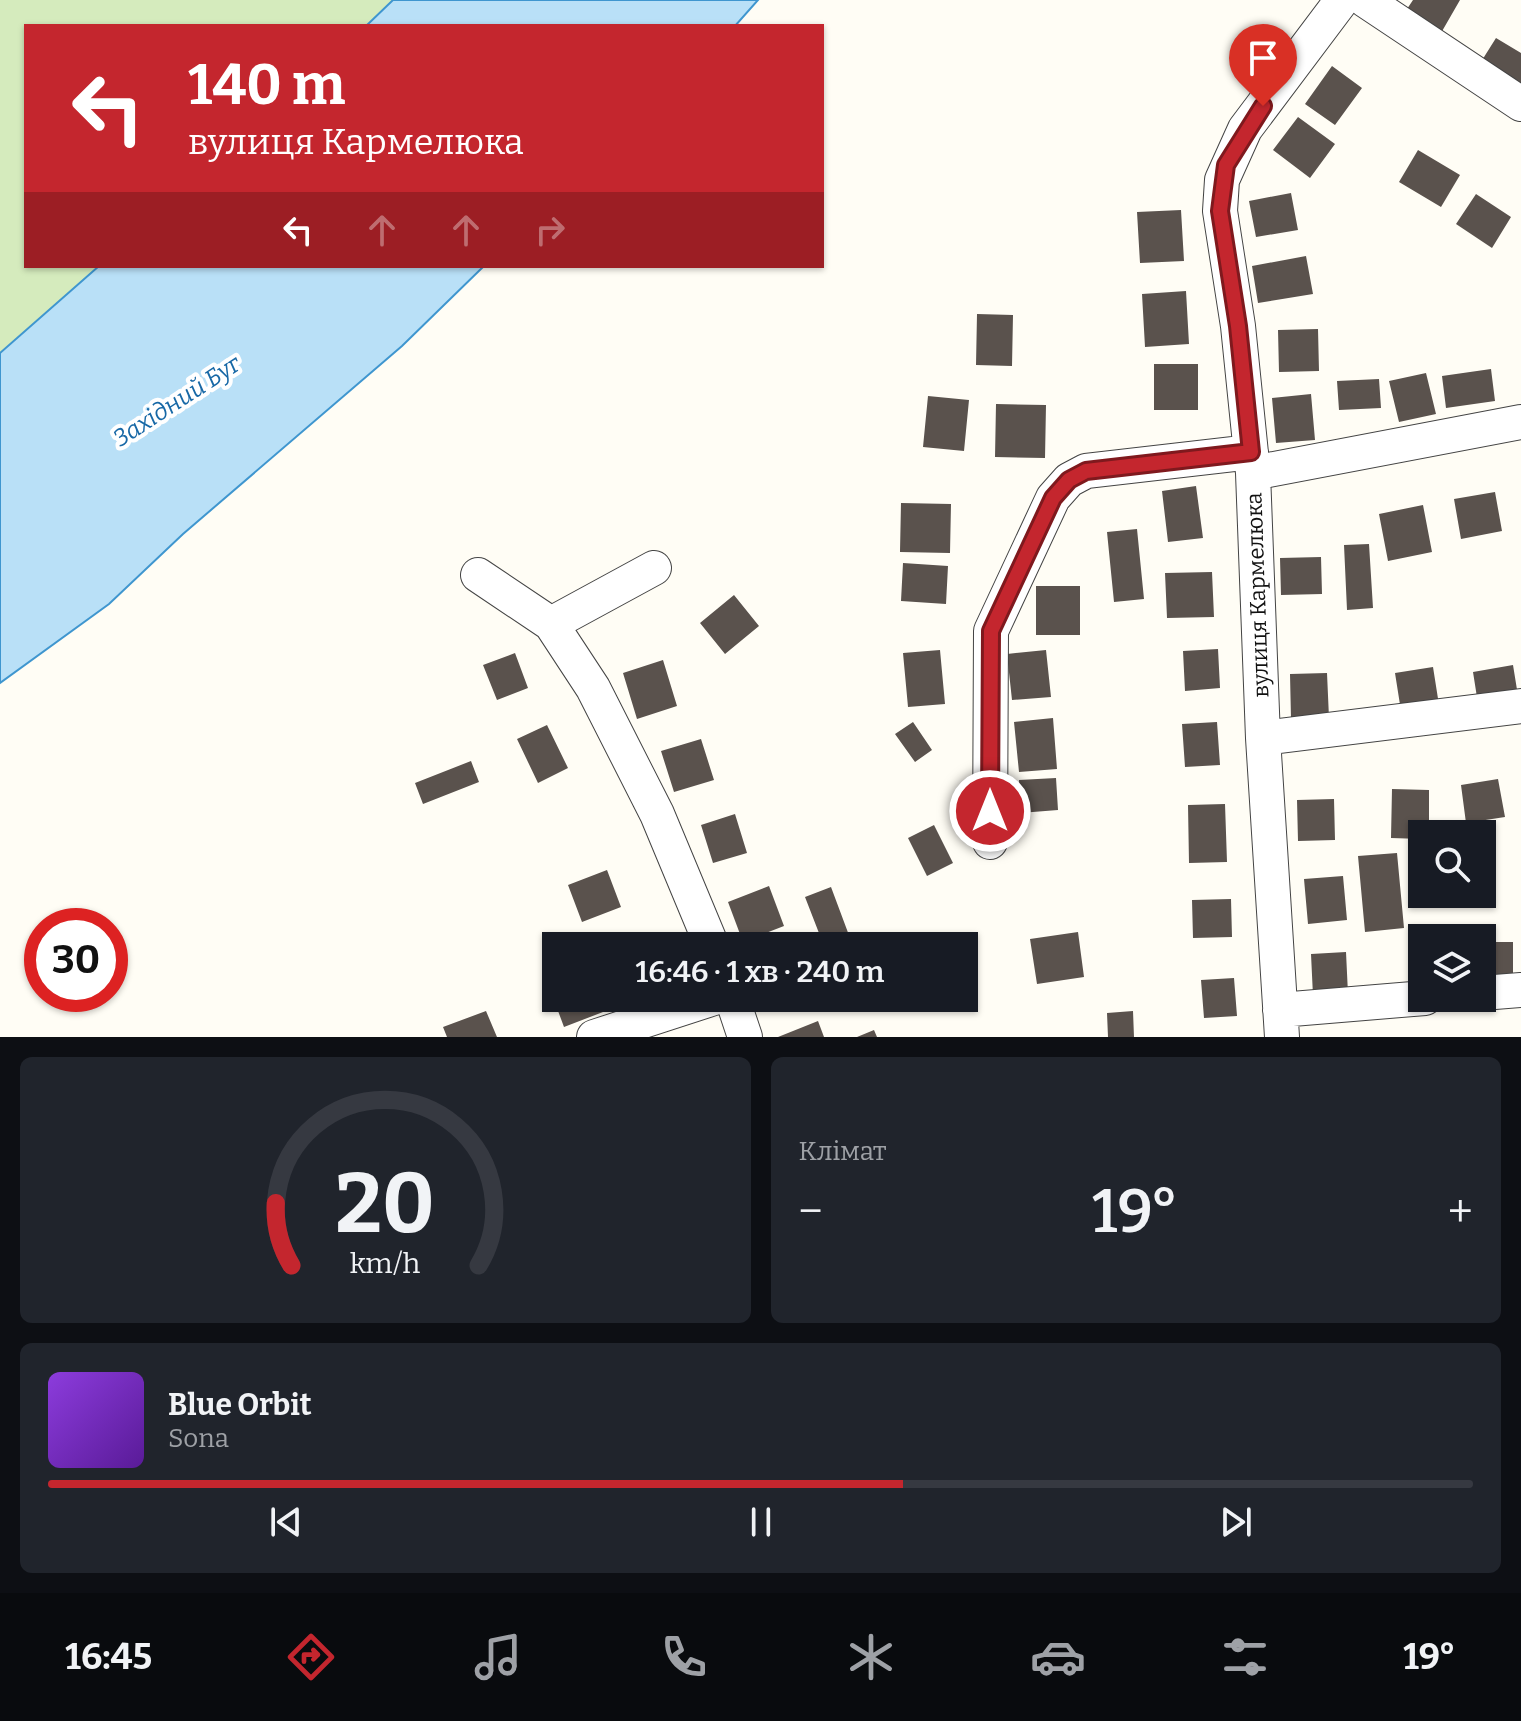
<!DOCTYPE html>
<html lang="uk">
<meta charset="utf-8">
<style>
body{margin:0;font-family:Bitter,serif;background:#20242c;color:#f1f3f6;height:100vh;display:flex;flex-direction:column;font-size:30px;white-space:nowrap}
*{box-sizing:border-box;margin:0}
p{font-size:26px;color:#9ea1a6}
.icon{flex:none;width:44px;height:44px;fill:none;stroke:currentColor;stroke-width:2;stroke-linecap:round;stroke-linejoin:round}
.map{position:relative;height:1037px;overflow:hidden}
.panel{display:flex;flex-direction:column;gap:20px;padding:20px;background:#0d0f14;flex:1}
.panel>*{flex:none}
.banner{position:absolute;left:24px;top:24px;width:800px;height:244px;border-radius:0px;box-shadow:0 2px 6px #0004;background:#c4262e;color:#fff;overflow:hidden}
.fabs{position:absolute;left:1408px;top:820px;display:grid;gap:16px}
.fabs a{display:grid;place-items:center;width:88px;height:88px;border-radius:0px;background:#171b24;box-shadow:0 2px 6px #0004;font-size:40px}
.speed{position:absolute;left:24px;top:908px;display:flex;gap:16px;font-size:40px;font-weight:700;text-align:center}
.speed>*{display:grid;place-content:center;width:104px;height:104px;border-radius:50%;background:#171b24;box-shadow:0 2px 6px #0004;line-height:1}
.speed .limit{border:12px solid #d22;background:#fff;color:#111}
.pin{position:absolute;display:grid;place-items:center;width:68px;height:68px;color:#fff;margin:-82px -34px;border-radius:50% 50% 50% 0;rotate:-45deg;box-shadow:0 0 8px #0007}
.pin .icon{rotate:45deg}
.me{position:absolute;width:88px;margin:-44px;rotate:0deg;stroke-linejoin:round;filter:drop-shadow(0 0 6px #0008)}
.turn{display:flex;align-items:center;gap:28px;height:168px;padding:0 32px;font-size:36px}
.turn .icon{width:104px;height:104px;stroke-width:2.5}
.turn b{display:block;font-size:56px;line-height:68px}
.lanes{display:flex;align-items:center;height:76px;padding:0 32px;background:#0003;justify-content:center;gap:40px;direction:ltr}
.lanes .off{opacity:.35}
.big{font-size:60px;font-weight:600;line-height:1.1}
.panel .card{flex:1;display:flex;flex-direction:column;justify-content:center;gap:12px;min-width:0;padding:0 28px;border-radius:12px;background:#20242c}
.panel .dial{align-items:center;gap:0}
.dial svg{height:208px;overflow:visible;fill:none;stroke:#363941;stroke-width:7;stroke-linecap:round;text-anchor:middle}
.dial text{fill:#f1f3f6;stroke:none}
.song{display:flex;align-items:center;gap:24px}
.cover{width:96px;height:96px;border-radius:12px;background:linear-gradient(135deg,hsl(270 70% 55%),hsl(270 70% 35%))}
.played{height:8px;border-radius:4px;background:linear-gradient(90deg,#c4262e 60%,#363941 60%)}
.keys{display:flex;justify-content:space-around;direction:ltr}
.heat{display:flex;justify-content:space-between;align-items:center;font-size:44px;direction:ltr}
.panel .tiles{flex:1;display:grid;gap:20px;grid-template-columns:1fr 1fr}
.card:last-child{grid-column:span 2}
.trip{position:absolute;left:542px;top:932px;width:436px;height:80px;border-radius:0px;background:#171b24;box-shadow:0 2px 6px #0004;font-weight:600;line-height:80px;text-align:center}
.tab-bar{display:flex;height:128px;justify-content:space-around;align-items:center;background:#090b0e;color:#9ea1a6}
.tab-bar .icon{width:56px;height:56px}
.tab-bar .current{color:#c4262e}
.tab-bar b{font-size:36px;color:#f1f3f6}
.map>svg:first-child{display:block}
.green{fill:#d5ebbd}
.water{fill:#b9e0f7;stroke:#3f96cf;stroke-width:2}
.building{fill:#5a524d}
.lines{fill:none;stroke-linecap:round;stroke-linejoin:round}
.minor-casing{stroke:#444;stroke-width:36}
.minor{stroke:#fff;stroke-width:34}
.route-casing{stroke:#7f191e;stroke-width:20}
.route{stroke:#c4262e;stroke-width:14}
.labels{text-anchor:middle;stroke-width:8;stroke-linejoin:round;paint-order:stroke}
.street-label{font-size:22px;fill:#111;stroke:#fff}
.water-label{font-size:24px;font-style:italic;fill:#1768a6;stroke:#fff}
</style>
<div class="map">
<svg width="1521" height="1037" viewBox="0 0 1521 1037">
<rect width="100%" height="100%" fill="#fffdf5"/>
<path class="green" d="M 0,0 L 486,0 L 465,26 L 26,26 L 26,266 L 273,266 L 0,464 Z"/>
<path class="water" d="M 393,0 L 758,0 L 735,26 L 366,26 Z
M 99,266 L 484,266 L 402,346 L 183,534 L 109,604 L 0,683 L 0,353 Z"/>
<path class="building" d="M 1413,0 L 1460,0 L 1441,33 L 1405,12 Z
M 1496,38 L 1521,53 L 1521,90 L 1479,65 Z
M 1332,66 L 1362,88 L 1335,125 L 1305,104 Z
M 1298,117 L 1335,144 L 1310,178 L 1273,150 Z
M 1418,150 L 1460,175 L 1441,207 L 1399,182 Z
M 1291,193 L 1298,230 L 1256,237 L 1249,201 Z
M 1476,194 L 1511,217 L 1492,248 L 1456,224 Z
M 1181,210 L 1184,261 L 1140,263 L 1137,212 Z
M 1306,256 L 1313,294 L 1258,303 L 1252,266 Z
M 1186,291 L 1189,344 L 1145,347 L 1142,294 Z
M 977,314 L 1013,315 L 1012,366 L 976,365 Z
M 1318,329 L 1319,371 L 1279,372 L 1278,330 Z
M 1154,364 L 1198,364 L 1198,410 L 1154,410 Z
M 1491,369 L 1495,401 L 1446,408 L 1442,376 Z
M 1426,373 L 1436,414 L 1399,422 L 1389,381 Z
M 1379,379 L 1381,408 L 1339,410 L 1337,381 Z
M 1311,394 L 1315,440 L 1276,443 L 1272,398 Z
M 928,396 L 969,400 L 964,451 L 923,447 Z
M 996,404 L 1046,405 L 1045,458 L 995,457 Z
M 1196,486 L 1203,538 L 1168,542 L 1162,491 Z
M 1495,492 L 1502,531 L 1461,539 L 1454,499 Z
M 901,503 L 951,504 L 950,553 L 900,552 Z
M 1423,505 L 1432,552 L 1388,561 L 1379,514 Z
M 1137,529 L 1144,599 L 1114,602 L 1107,532 Z
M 1369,544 L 1373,608 L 1347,610 L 1344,545 Z
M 1321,557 L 1322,594 L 1281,595 L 1280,558 Z
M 903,563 L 948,566 L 946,604 L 901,601 Z
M 1212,572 L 1214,617 L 1167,618 L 1165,573 Z
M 1036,586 L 1080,586 L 1080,635 L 1036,635 Z
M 734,595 L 759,626 L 725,654 L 700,623 Z
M 1218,649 L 1220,688 L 1185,691 L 1183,651 Z
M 940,650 L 945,704 L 908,707 L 903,653 Z
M 1046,650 L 1051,697 L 1012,700 L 1007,654 Z
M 515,653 L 528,688 L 497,700 L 483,665 Z
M 663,660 L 677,706 L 637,719 L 623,673 Z
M 1513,665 L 1519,702 L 1479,710 L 1473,672 Z
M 1433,667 L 1439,705 L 1401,711 L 1395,673 Z
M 1327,673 L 1329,718 L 1291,719 L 1290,674 Z
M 1053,718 L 1057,769 L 1019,772 L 1014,722 Z
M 913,722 L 932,750 L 915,762 L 895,734 Z
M 1217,722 L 1220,765 L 1185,767 L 1182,724 Z
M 547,725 L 568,768 L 538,783 L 517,739 Z
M 701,739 L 714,780 L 674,792 L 661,751 Z
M 471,761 L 479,782 L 423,804 L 415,783 Z
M 1056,778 L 1058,810 L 1020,813 L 1019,780 Z
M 1498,779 L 1505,817 L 1466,823 L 1461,785 Z
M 1392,789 L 1429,790 L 1429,834 L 1422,834 L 1422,839 L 1391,838 Z
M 1334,799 L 1335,840 L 1298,841 L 1297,800 Z
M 1225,804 L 1227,862 L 1189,863 L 1188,805 Z
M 735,814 L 747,853 L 713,863 L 701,825 Z
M 934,825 L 953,863 L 927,876 L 908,838 Z
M 1397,853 L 1404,928 L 1365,932 L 1358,856 Z
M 607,870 L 621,907 L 582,922 L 568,885 Z
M 1343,876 L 1347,920 L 1308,924 L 1304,879 Z
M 769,886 L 784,926 L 743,942 L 728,902 Z
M 831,887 L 853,946 L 824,946 L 805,897 Z
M 1231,899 L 1232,937 L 1193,938 L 1192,900 Z
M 1078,932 L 1084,977 L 1037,984 L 1030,939 Z
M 1482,942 L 1513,942 L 1513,983 L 1482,982 Z
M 1413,943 L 1422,943 L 1422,986 L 1414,986 Z
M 1346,952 L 1348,994 L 1313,996 L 1311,954 Z
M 1234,978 L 1237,1016 L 1204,1018 L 1201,980 Z
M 556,990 L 556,998 L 598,998 L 603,1012 L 564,1027 L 551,992 Z
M 768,998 L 807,998 L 773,1011 Z
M 486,1011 L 497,1037 L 447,1037 L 443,1027 Z
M 1133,1011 L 1134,1037 L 1108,1037 L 1107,1013 Z
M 818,1021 L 824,1037 L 778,1037 Z
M 874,1030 L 877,1037 L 857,1037 Z"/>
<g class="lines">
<g class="minor-casing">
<path id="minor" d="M 1365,0 L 1521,104
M 1253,473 L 1521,422
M 478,575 L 551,624 L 593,688 L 657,814 L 712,946
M 551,624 L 654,568
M 1263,738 L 1521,706
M 990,842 L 991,631 L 1053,498 L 1069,480 L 1086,471 L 1251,452
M 1482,993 L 1521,990
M 732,998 L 745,1037
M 1280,1010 L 1425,998
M 594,1037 L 714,998
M 1282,1037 L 1263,738 L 1253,473 L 1238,326 L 1220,211 L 1222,180 L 1245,129 L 1342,0"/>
</g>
<use href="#minor" class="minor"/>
</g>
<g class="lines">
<g class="route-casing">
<path id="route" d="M 990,811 L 991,631 L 1053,498 L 1069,480 L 1086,471 L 1251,452 L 1238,326 L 1220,211 L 1226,165 L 1263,106"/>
</g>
<use href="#route" class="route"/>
</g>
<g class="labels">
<g class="street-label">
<text transform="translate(1257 595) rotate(-92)" y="8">вулиця Кармелюка</text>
</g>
<g class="water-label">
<text transform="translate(177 401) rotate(-33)" y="8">Західний Буг</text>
</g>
</g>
</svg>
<div class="fabs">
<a><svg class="icon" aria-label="search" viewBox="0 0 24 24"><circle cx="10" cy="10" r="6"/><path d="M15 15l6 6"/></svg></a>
<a><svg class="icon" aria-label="layers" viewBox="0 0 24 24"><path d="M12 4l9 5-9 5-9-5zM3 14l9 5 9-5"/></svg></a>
</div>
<div class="speed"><div class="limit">30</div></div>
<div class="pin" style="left:1263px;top:106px;background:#d93025"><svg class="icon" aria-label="arrive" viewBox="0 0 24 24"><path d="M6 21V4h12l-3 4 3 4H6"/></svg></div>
<svg class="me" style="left:990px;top:811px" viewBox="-20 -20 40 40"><circle r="17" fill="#c4262e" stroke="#fff" stroke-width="3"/><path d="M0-11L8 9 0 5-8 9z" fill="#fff"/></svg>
<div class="trip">16:46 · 1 хв · 240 m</div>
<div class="banner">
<div class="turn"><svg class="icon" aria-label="left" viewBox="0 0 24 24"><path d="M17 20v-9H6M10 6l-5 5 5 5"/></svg><div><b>140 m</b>вулиця Кармелюка</div></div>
<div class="lanes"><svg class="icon" aria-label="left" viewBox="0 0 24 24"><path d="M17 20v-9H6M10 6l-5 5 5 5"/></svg><svg class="icon off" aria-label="ahead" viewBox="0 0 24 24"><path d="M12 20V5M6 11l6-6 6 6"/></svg><svg class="icon off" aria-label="ahead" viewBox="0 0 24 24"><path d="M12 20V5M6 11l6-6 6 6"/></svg><svg class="icon off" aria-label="right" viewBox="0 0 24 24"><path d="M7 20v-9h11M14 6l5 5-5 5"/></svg></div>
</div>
</div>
<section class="panel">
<div class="tiles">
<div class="card dial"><svg viewBox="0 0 100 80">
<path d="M14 69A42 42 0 1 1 86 69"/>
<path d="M14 69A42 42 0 0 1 8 45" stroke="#c4262e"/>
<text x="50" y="56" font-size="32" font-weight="700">20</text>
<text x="50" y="72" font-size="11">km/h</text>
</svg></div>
<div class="card"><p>Клімат</p>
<div class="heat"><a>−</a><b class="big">19°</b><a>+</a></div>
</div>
<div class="card">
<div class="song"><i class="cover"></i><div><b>Blue Orbit</b><p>Sona</p></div></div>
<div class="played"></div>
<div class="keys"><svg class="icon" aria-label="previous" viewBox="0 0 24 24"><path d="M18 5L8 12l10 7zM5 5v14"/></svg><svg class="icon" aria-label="pause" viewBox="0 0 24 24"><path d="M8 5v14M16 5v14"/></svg><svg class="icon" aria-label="next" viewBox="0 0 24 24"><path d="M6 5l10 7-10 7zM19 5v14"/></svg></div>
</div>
</div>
</section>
<nav class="tab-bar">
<b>16:45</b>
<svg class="icon current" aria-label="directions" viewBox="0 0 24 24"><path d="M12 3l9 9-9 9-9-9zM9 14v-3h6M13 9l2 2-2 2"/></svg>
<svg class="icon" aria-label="music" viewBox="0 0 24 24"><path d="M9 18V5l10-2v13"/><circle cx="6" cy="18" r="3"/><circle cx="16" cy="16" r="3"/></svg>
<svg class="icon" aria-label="phone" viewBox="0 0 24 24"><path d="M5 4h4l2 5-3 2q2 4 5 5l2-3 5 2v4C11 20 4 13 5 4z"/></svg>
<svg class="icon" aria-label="climate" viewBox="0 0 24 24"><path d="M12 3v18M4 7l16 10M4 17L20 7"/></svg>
<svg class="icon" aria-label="car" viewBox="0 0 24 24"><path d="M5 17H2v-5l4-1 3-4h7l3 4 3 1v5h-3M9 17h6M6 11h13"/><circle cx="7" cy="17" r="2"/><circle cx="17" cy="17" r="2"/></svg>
<svg class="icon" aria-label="filters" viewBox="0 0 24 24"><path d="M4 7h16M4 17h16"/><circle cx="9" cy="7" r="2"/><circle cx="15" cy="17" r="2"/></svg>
<b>19°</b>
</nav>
